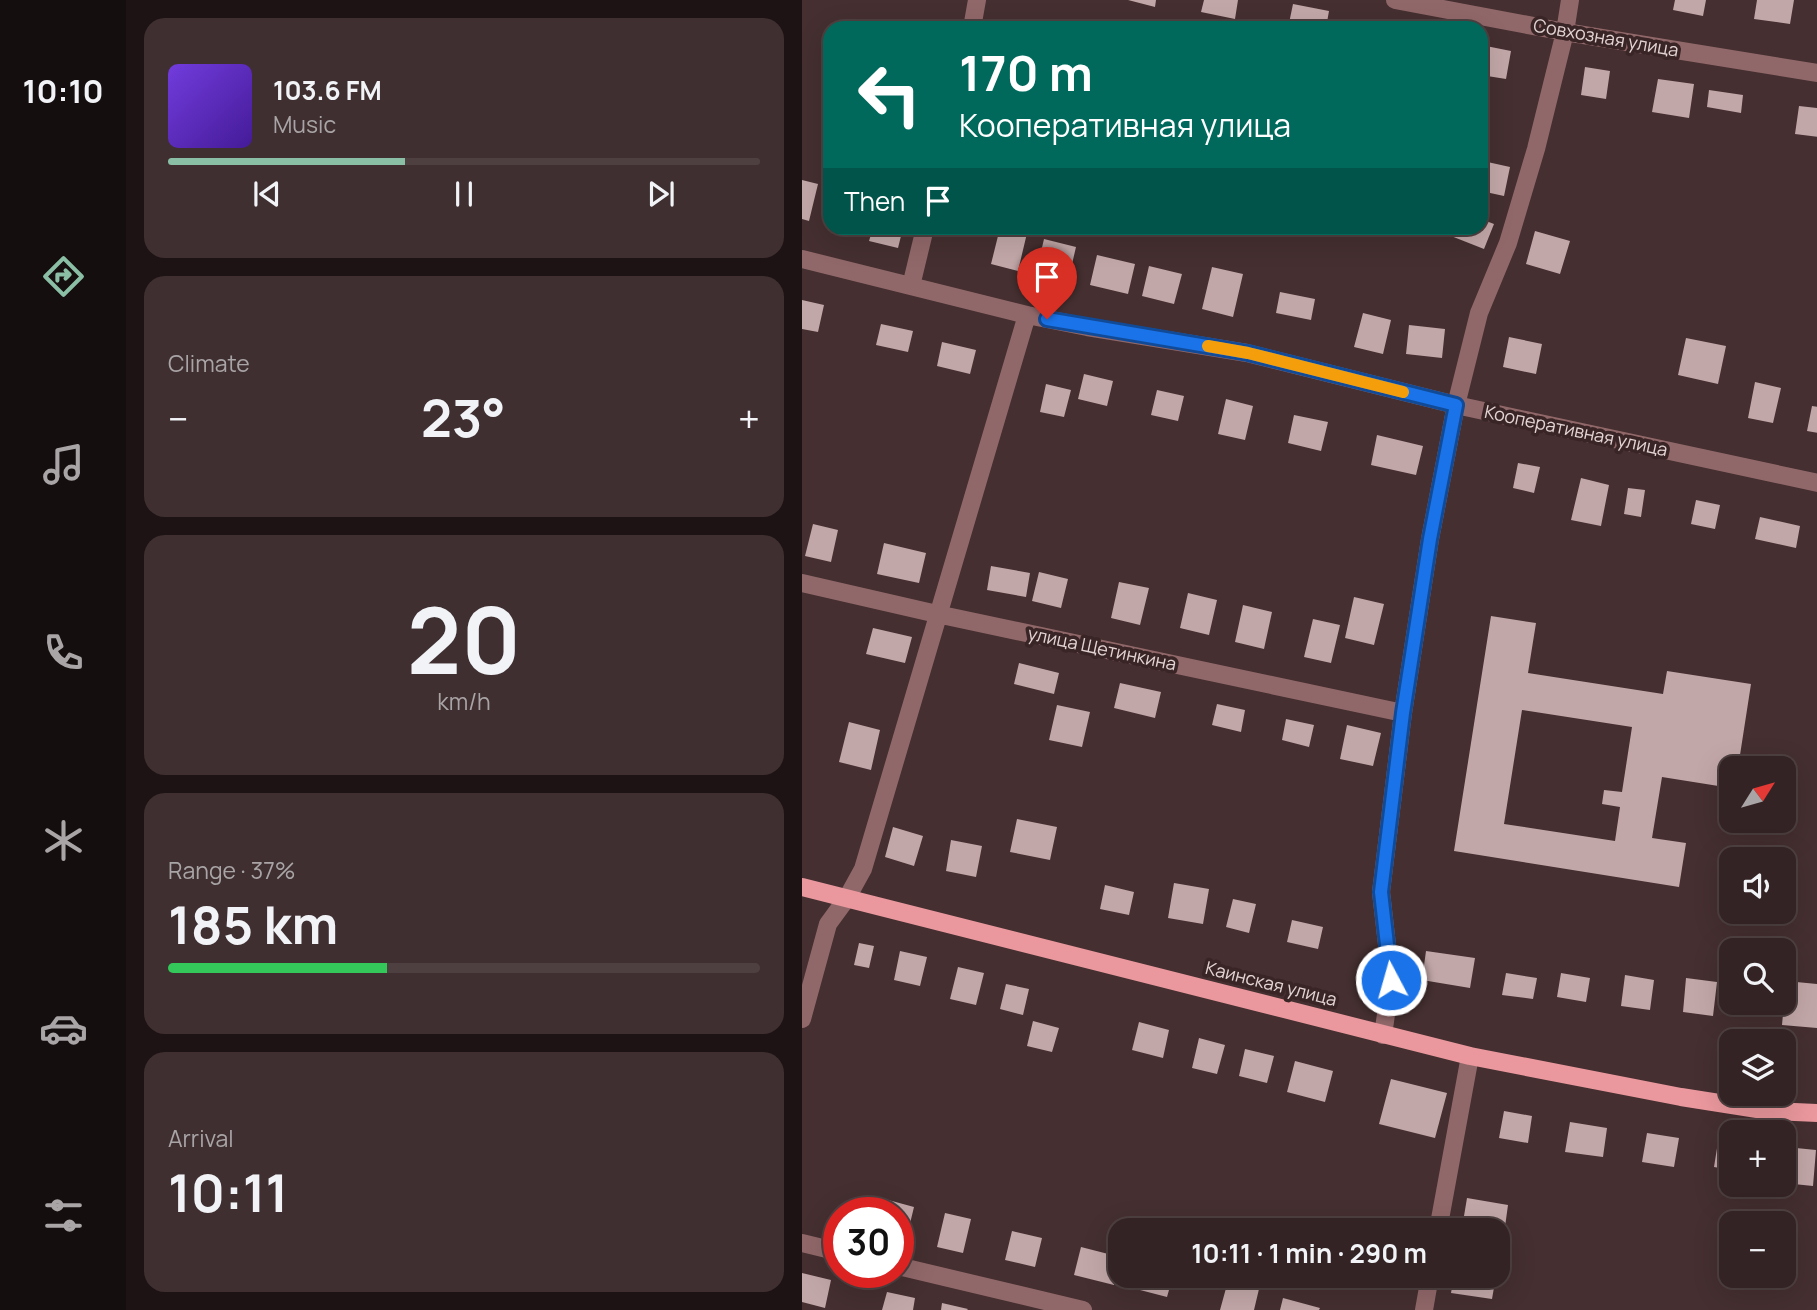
<!DOCTYPE html>
<meta charset="utf-8">
<style>
body{margin:0;font-family:Manrope,sans-serif;background:#3f2f31;color:#f1f3f6;height:100vh;display:flex;flex-direction:column;font-size:26px;white-space:nowrap}
*{box-sizing:border-box;margin:0}
p{font-size:23px;color:#a9a4a6}
.icon{flex:none;width:38px;height:38px;fill:none;stroke:currentColor;stroke-width:2;stroke-linecap:round;stroke-linejoin:round}
.map{position:relative;flex:1;overflow:hidden}
.drawer{display:flex;flex-direction:column;gap:18px;padding:18px;background:#1d1314;width:676px}
.drawer>*{flex:none}
.guide{position:absolute;left:21px;top:21px;width:665px;height:214px;border-radius:21px;box-shadow:0 7px 28px #0002,0 0 0 2px #4e4041;background:#00695c;color:#fff;overflow:hidden}
.needle{width:46px;rotate:53deg}
.buttons{position:absolute;left:917px;top:756px;display:grid;gap:14px}
.buttons a{display:grid;place-items:center;width:77px;height:77px;border-radius:14px;background:#342324;box-shadow:0 7px 28px #0002,0 0 0 2px #4e4041;font-size:35px}
.speed{position:absolute;left:21px;top:1197px;display:flex;gap:14px;font-size:35px;font-weight:700;text-align:center}
.speed>*{display:grid;place-content:center;width:91px;height:91px;border-radius:50%;background:#342324;box-shadow:0 7px 28px #0002,0 0 0 2px #4e4041;line-height:1}
.speed .limit{border:10px solid #d22;background:#fff;color:#111}
.pin{position:absolute;display:grid;place-items:center;width:60px;height:60px;color:#fff;margin:-72px -30px;border-radius:50% 50% 50% 0;rotate:-45deg;box-shadow:0 0 7px #0007}
.pin .icon{rotate:45deg}
.me{position:absolute;width:77px;margin:-38px;rotate:354deg;stroke-linejoin:round;filter:drop-shadow(0 0 5px #0008)}
.turn{display:flex;align-items:center;gap:24px;height:147px;padding:0 21px;font-size:32px}
.turn .icon{width:91px;height:91px;stroke-width:2.5}
.turn b{display:block;font-size:49px;line-height:60px}
.then{display:flex;align-items:center;height:66px;padding:0 21px;background:#0003;gap:14px;font-size:26px}
.big{font-size:52px;font-weight:700;line-height:1.1}
.drawer .widget{flex:1;display:flex;flex-direction:column;justify-content:center;gap:10px;min-width:0;padding:0 24px;border-radius:21px;background:#3f2f31}
.drawer .dial{align-items:center;gap:0}
.dial b{font-size:91px;line-height:1}
.song{display:flex;align-items:center;gap:21px}
.cover{width:84px;height:84px;border-radius:10px;background:linear-gradient(135deg,hsl(260 70% 55%),hsl(260 70% 35%))}
.played{height:7px;border-radius:4px;background:linear-gradient(90deg,#8abfa5 40%,#4e4041 40%)}
.keys{display:flex;justify-content:space-around;direction:ltr}
.heat{display:flex;justify-content:space-between;align-items:center;font-size:38px;direction:ltr}
.charge{height:10px;border-radius:5px;background:linear-gradient(90deg,#34c759 37%,#4e4041 0)}
.trip{position:absolute;left:306px;top:1218px;width:402px;height:70px;border-radius:21px;background:#342324;box-shadow:0 7px 28px #0002,0 0 0 2px #4e4041;font-weight:700;line-height:70px;text-align:center}
main{display:flex;flex:1;min-height:0}
.tabs{display:flex;flex-direction:column;width:126px;justify-content:space-around;align-items:center;background:#150e0e;color:#a9a4a6}
.tabs .icon{width:49px;height:49px}
.tabs .on{color:#8abfa5}
.tabs b{font-size:32px;color:#f1f3f6}
.map>svg:first-child{display:block}
.building{fill:#c2a7a8;fill-rule:evenodd}
.lines{fill:none;stroke-linecap:round;stroke-linejoin:round}
.minor{stroke:#91686a;stroke-width:18}
.major{stroke:#ea989d;stroke-width:18}
.route-casing{stroke:#114b97;stroke-width:18}
.route{stroke:#1a73e8;stroke-width:12}
.slow{stroke:#f59e0b;stroke-width:12}
.labels{text-anchor:middle;stroke-width:7;stroke-linejoin:round;paint-order:stroke}
.street-label{font-size:18px;fill:#e3d4d4;stroke:#3a2526}
</style>
<main>
<nav class="tabs">
<b>10:10</b>
<svg class="icon on" aria-label="directions" viewBox="0 0 24 24"><path d="M12 3l9 9-9 9-9-9zM9 14v-3h6M13 9l2 2-2 2"/></svg>
<svg class="icon" aria-label="music" viewBox="0 0 24 24"><path d="M9 18V5l10-2v13"/><circle cx="6" cy="18" r="3"/><circle cx="16" cy="16" r="3"/></svg>
<svg class="icon" aria-label="phone" viewBox="0 0 24 24"><path d="M5 4h4l2 5-3 2q2 4 5 5l2-3 5 2v4C11 20 4 13 5 4z"/></svg>
<svg class="icon" aria-label="climate" viewBox="0 0 24 24"><path d="M12 3v18M4 7l16 10M4 17L20 7"/></svg>
<svg class="icon" aria-label="car" viewBox="0 0 24 24"><path d="M5 17H2v-5l4-1 3-4h7l3 4 3 1v5h-3M9 17h6M6 11h13"/><circle cx="7" cy="17" r="2"/><circle cx="17" cy="17" r="2"/></svg>
<svg class="icon" aria-label="filters" viewBox="0 0 24 24"><path d="M4 7h16M4 17h16"/><circle cx="9" cy="7" r="2"/><circle cx="15" cy="17" r="2"/></svg>
</nav>
<section class="drawer">
<div class="widget">
<div class="song"><i class="cover"></i><div><b>103.6 FM</b><p>Music</p></div></div>
<div class="played"></div>
<div class="keys"><svg class="icon" aria-label="previous" viewBox="0 0 24 24"><path d="M18 5L8 12l10 7zM5 5v14"/></svg><svg class="icon" aria-label="pause" viewBox="0 0 24 24"><path d="M8 5v14M16 5v14"/></svg><svg class="icon" aria-label="next" viewBox="0 0 24 24"><path d="M6 5l10 7-10 7zM19 5v14"/></svg></div>
</div>
<div class="widget"><p>Climate</p>
<div class="heat"><a>−</a><b class="big">23°</b><a>+</a></div>
</div>
<div class="widget dial"><b>20</b><p>km/h</p></div>
<div class="widget"><p>Range · 37%</p><b class="big">185 km</b><div class="charge"></div></div>
<div class="widget"><p>Arrival</p><b class="big">10:11</b></div>
</section>
<div class="map">
<svg width="1016" height="1310" viewBox="0 0 1016 1310">
<rect width="100%" height="100%" fill="#452f30"/>
<path class="building" d="M 326,0 L 354,0 L 353,7 Z
M 402,0 L 436,0 L 433,19 L 399,12 Z
M 873,0 L 904,0 L 901,16 L 871,10 Z
M 955,0 L 992,0 L 988,24 L 952,19 Z
M 491,4 L 527,11 L 524,28 L 486,28 Z
M 563,20 L 594,26 L 594,28 L 562,28 Z
M 679,45 L 709,51 L 704,79 L 679,75 Z
M 783,67 L 808,71 L 804,99 L 779,95 Z
M 856,79 L 892,84 L 887,118 L 850,112 Z
M 907,90 L 941,95 L 939,113 L 905,107 Z
M 997,106 L 1016,108 L 1016,137 L 993,134 Z
M 681,161 L 708,167 L 702,196 L 679,191 Z
M 0,180 L 16,184 L 7,221 L 0,219 Z
M 679,219 L 692,224 L 682,249 L 649,236 L 652,228 L 679,228 Z
M 71,228 L 101,228 L 96,248 L 67,241 Z
M 198,228 L 226,229 L 216,271 L 189,264 Z
M 733,231 L 768,241 L 758,274 L 724,264 Z
M 242,239 L 274,247 L 267,277 L 235,269 Z
M 295,255 L 333,264 L 326,294 L 288,285 Z
M 347,266 L 380,274 L 372,304 L 340,296 Z
M 410,267 L 441,274 L 431,317 L 400,309 Z
M 478,292 L 513,299 L 509,320 L 474,313 Z
M 0,300 L 22,305 L 16,332 L 0,329 Z
M 561,313 L 589,320 L 581,354 L 552,347 Z
M 79,324 L 111,331 L 106,352 L 74,345 Z
M 607,325 L 643,329 L 640,358 L 604,354 Z
M 707,337 L 740,344 L 734,374 L 701,367 Z
M 884,338 L 924,346 L 916,384 L 876,375 Z
M 140,342 L 174,350 L 168,374 L 135,366 Z
M 282,374 L 311,381 L 305,406 L 276,399 Z
M 953,382 L 979,388 L 971,423 L 946,418 Z
M 244,384 L 269,390 L 262,417 L 238,412 Z
M 355,390 L 382,396 L 376,421 L 349,415 Z
M 424,399 L 451,406 L 443,440 L 416,434 Z
M 1010,406 L 1016,407 L 1016,433 L 1005,431 Z
M 492,415 L 526,422 L 519,451 L 486,443 Z
M 575,435 L 621,446 L 614,475 L 569,465 Z
M 716,463 L 738,467 L 732,493 L 711,488 Z
M 779,478 L 807,485 L 799,526 L 769,520 Z
M 826,488 L 843,490 L 839,517 L 822,514 Z
M 894,500 L 918,505 L 913,529 L 889,524 Z
M 958,517 L 998,526 L 994,548 L 953,539 Z
M 11,524 L 36,530 L 29,562 L 3,556 Z
M 82,543 L 124,553 L 117,583 L 75,574 Z
M 189,566 L 228,573 L 224,597 L 185,590 Z
M 237,572 L 266,579 L 259,608 L 230,601 Z
M 317,582 L 347,588 L 338,625 L 309,618 Z
M 386,593 L 415,600 L 407,635 L 378,628 Z
M 552,597 L 582,604 L 572,645 L 543,638 Z
M 441,605 L 470,612 L 462,649 L 433,642 Z
M 689,616 L 734,623 L 726,673 L 861,694 L 865,671 L 949,684 L 936,768 L 929,768 L 929,788 L 860,777 L 850,838 L 884,843 L 877,887 L 652,851 ZM 720,710 L 830,727 L 820,792 L 802,790 L 800,804 L 818,807 L 813,841 L 702,824 Z
M 511,619 L 538,625 L 529,663 L 502,657 Z
M 71,628 L 110,637 L 103,663 L 64,654 Z
M 217,663 L 257,673 L 252,694 L 212,684 Z
M 318,683 L 359,692 L 353,718 L 312,708 Z
M 415,704 L 443,710 L 439,732 L 410,725 Z
M 255,705 L 288,712 L 280,747 L 247,740 Z
M 484,719 L 512,725 L 507,747 L 480,740 Z
M 47,722 L 78,730 L 69,770 L 37,762 Z
M 545,725 L 579,733 L 571,766 L 538,759 Z
M 215,819 L 255,827 L 248,860 L 208,852 Z
M 91,827 L 121,836 L 112,866 L 83,857 Z
M 149,840 L 180,846 L 174,877 L 144,871 Z
M 372,883 L 407,889 L 401,924 L 366,918 Z
M 303,885 L 332,892 L 327,915 L 298,909 Z
M 431,899 L 454,904 L 447,933 L 424,927 Z
M 490,920 L 521,927 L 516,949 L 485,942 Z
M 57,943 L 72,946 L 67,968 L 52,965 Z
M 98,951 L 125,957 L 118,986 L 92,980 Z
M 624,951 L 673,958 L 668,988 L 620,980 Z
M 156,967 L 182,973 L 174,1005 L 148,999 Z
M 704,973 L 735,978 L 731,999 L 700,995 Z
M 759,973 L 788,978 L 784,1002 L 755,997 Z
M 823,975 L 852,980 L 848,1010 L 819,1006 Z
M 884,978 L 915,982 L 911,1016 L 881,1012 Z
M 984,981 L 1016,984 L 1015,1028 L 980,1025 Z
M 204,984 L 227,989 L 221,1015 L 198,1009 Z
M 231,1021 L 257,1028 L 250,1052 L 225,1046 Z
M 337,1022 L 367,1030 L 361,1058 L 330,1050 Z
M 397,1038 L 423,1045 L 415,1074 L 390,1068 Z
M 443,1049 L 472,1056 L 465,1083 L 437,1076 Z
M 493,1061 L 531,1071 L 523,1102 L 485,1092 Z
M 589,1079 L 645,1093 L 633,1138 L 577,1124 Z
M 702,1111 L 730,1116 L 726,1143 L 697,1138 Z
M 768,1122 L 805,1128 L 801,1157 L 763,1152 Z
M 845,1133 L 877,1138 L 872,1167 L 840,1162 Z
M 916,1142 L 929,1144 L 929,1170 L 912,1167 Z
M 984,1147 L 1014,1150 L 1011,1186 L 982,1183 Z
M 79,1198 L 112,1207 L 104,1240 L 96,1238 L 96,1213 L 76,1213 Z
M 665,1198 L 706,1205 L 702,1234 L 696,1234 L 696,1230 L 660,1228 Z
M 143,1213 L 169,1219 L 161,1253 L 135,1247 Z
M 210,1231 L 240,1238 L 233,1267 L 203,1260 Z
M 279,1247 L 318,1257 L 312,1285 L 272,1275 Z
M 0,1273 L 29,1280 L 23,1308 L 0,1302 Z
M 341,1276 L 371,1276 L 365,1297 L 338,1290 Z
M 652,1276 L 694,1276 L 690,1299 L 649,1293 Z
M 426,1281 L 457,1289 L 452,1310 L 418,1310 Z
M 85,1292 L 113,1298 L 111,1310 L 80,1310 Z
M 481,1298 L 518,1308 L 517,1310 L 478,1310 Z
M 140,1303 L 166,1309 L 165,1310 L 139,1310 Z"/>
<g class="lines">
<path class="minor" d="M 593,0 L 763,32 L 1016,73
M 170,28 L 175,0
M 0,259 L 225,315 L 285,327 L 445,353 L 654,405 L 1016,483
M 109,286 L 123,228
M 0,583 L 135,614 L 601,713
M 0,1019 L 26,924 L 45,898 L 61,869 L 225,315
M 581,1035 L 589,980 L 579,892 L 601,713 L 628,539 L 654,405 L 677,313 L 706,243 L 734,149 L 763,32 L 768,0
M 636,1230 L 668,1056
M 0,1243 L 37,1252
M 96,1266 L 281,1310
M 622,1310 L 628,1276"/>
<path class="major" d="M 0,887 L 668,1056 L 879,1097 L 968,1111 L 1016,1113"/>
</g>
<g class="lines">
<g class="route-casing">
<path id="route" d="M 245,319 L 446,353 L 654,405 L 628,539 L 601,713 L 579,892 L 589,980"/>
</g>
<use href="#route" class="route"/>
<path class="slow" d="M 406,346 L 446,353 L 601,392"/>
</g>
<g class="labels">
<g class="street-label">
<text transform="translate(804 38) rotate(10)" y="6">Совхозная улица</text>
<text transform="translate(774 431) rotate(12)" y="6">Кооперативная улица</text>
<text transform="translate(300 649) rotate(12)" y="6">улица Щетинкина</text>
<text transform="translate(469 984) rotate(14)" y="6">Каинская улица</text>
</g>
</g>
</svg>
<div class="buttons">
<a><svg class="needle" viewBox="-14 -14 28 28"><path d="M0-13l5 13h-10z" fill="#e53935"/><path d="M0 13l5-13h-10z" fill="#a9a4a6"/></svg></a>
<a><svg class="icon" aria-label="sound" viewBox="0 0 24 24"><path d="M4 9h4l5-4v14l-5-4H4zM17 9q2 3 0 6"/></svg></a>
<a><svg class="icon" aria-label="search" viewBox="0 0 24 24"><circle cx="10" cy="10" r="6"/><path d="M15 15l6 6"/></svg></a>
<a><svg class="icon" aria-label="layers" viewBox="0 0 24 24"><path d="M12 4l9 5-9 5-9-5zM3 14l9 5 9-5"/></svg></a>
<a>+</a>
<a>−</a>
</div>
<div class="speed"><div class="limit">30</div></div>
<div class="pin" style="left:245px;top:319px;background:#d93025"><svg class="icon" aria-label="arrive" viewBox="0 0 24 24"><path d="M6 21V4h12l-3 4 3 4H6"/></svg></div>
<svg class="me" style="left:589px;top:980px" viewBox="-20 -20 40 40"><circle r="17" fill="#1a73e8" stroke="#fff" stroke-width="3"/><path d="M0-11L8 9 0 5-8 9z" fill="#fff"/></svg>
<div class="trip">10:11 · 1 min · 290 m</div>
<div class="guide">
<div class="turn"><svg class="icon" aria-label="left" viewBox="0 0 24 24"><path d="M17 20v-9H6M10 6l-5 5 5 5"/></svg><div><b>170 m</b>Кооперативная улица</div></div>
<div class="then">Then<svg class="icon" aria-label="arrive" viewBox="0 0 24 24"><path d="M6 21V4h12l-3 4 3 4H6"/></svg></div>
</div>
</div>
</main>
